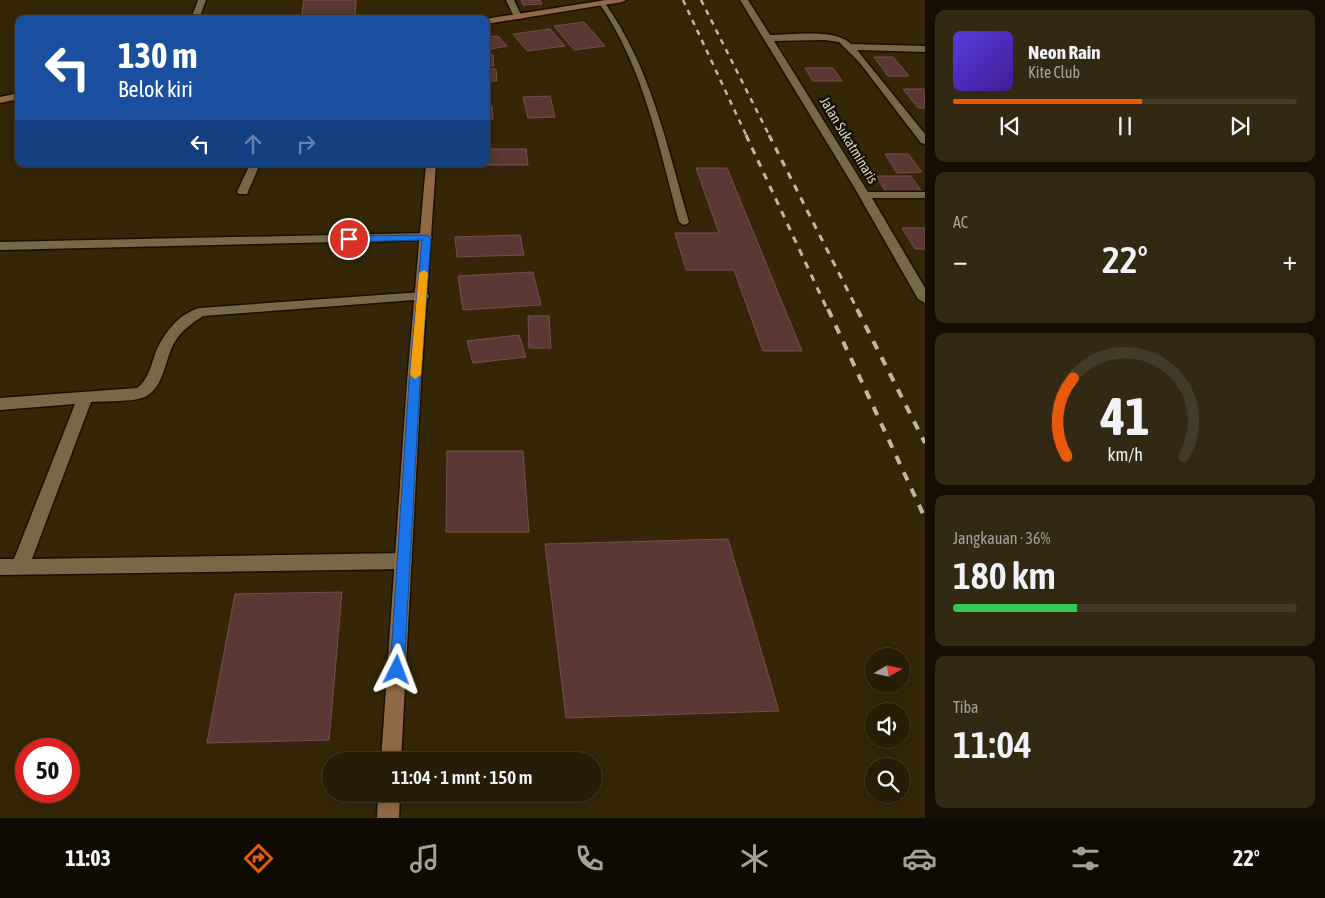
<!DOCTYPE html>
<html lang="id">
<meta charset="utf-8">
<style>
body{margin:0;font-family:"Asap Condensed",sans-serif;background:#332913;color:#f1f3f6;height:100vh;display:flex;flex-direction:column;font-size:19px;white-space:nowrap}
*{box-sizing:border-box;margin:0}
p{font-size:16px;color:#a4a19a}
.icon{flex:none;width:28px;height:28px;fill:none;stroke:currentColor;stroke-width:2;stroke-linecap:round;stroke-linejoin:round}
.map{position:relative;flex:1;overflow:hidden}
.side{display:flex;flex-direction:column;gap:10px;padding:10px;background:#150f03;width:400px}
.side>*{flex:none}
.top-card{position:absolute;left:15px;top:15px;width:475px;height:152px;border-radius:10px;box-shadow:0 2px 12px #0003,0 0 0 1px #433a27;background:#1a4fa0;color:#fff;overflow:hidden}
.needle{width:32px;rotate:81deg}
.fabs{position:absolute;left:865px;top:648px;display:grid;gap:10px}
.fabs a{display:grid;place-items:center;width:45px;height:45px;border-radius:50%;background:#271c05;box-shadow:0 2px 12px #0003,0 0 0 1px #433a27;font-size:25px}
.speed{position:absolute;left:15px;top:738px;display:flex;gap:10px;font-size:25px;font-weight:700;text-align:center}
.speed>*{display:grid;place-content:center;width:65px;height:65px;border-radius:50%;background:#271c05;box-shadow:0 2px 12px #0003,0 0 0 1px #433a27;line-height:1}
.speed .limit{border:8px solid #d22;background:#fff;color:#111}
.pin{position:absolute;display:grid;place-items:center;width:42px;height:42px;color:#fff;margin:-21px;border:2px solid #fff;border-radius:50%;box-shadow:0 1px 5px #0007}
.me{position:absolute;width:55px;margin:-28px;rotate:3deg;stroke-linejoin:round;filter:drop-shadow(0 0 4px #0008)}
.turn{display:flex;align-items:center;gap:18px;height:105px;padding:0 20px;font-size:22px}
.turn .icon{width:65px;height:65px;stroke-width:2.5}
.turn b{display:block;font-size:35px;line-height:42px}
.lanes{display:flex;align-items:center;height:48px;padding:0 20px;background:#0003;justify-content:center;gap:25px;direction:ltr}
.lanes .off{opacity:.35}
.big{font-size:38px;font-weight:600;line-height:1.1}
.side .widget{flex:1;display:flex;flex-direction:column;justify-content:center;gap:8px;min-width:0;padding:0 18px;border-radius:10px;background:#332913}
.side .dial{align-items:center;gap:0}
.dial svg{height:130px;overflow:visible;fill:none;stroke:#433a27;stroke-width:7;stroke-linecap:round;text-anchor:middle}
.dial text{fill:#f1f3f6;stroke:none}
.song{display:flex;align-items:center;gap:15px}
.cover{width:60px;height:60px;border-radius:8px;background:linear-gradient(135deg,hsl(250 70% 55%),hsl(260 70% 35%))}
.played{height:5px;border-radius:2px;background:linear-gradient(90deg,#ea580c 55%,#433a27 55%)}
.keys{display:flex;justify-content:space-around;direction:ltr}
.heat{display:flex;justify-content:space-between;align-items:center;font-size:28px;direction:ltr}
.charge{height:8px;border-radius:4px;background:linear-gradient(90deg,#34c759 36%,#433a27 0)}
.trip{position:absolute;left:322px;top:752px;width:280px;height:50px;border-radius:25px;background:#271c05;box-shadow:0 2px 12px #0003,0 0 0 1px #433a27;font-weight:600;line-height:50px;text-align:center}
.dock{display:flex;height:80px;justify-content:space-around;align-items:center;background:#100b02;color:#a4a19a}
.dock .icon{width:35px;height:35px}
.dock .active{color:#ea580c}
.dock b{font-size:22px;color:#f1f3f6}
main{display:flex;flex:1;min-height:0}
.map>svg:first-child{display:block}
.building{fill:#5a3834;stroke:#75504d}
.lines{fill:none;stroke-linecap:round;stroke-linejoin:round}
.service-casing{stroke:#191000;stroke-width:3}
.minor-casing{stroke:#191000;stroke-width:3}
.tertiary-casing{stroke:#191000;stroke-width:3}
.secondary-casing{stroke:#191000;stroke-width:3}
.service{fill:#776848;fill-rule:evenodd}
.minor{fill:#776848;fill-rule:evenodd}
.tertiary{fill:#776848;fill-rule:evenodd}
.secondary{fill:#906a46;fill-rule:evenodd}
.rail-far2{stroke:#c0b7a3;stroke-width:2.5;stroke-dasharray:5.5 5.5;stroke-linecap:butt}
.rail-far1{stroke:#c0b7a3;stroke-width:3;stroke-dasharray:7 7;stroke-linecap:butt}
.rail{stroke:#c0b7a3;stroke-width:4;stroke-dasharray:9 9;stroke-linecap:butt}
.route{fill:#1a73e8;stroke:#114b97}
.slow{fill:#f59e0b}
.labels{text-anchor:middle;stroke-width:5;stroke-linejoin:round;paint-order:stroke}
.far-street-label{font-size:14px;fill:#dfd6c5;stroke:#161105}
</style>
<main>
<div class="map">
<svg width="925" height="818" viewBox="0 0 925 818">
<rect width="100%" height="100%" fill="#342607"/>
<path class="building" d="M 304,0 L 356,0 L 355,19 L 301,19 Z
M 521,0 L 540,0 L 542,4 L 523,5 Z
M 584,22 L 605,46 L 574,50 L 554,26 Z
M 550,29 L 565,46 L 527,51 L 513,34 Z
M 498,36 L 507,46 L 491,49 L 486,43 L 486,37 Z
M 486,55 L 493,55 L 494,66 L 486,66 Z
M 874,57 L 893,57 L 909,76 L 888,76 Z
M 805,68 L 833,68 L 842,81 L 813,81 Z
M 486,69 L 496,69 L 497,81 L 486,81 Z
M 903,89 L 924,89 L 925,108 L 918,108 Z
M 550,96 L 555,117 L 528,118 L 523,97 Z
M 486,106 L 492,106 L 493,119 L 486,119 Z
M 486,149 L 526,149 L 528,165 L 483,165 L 486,164 Z
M 885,154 L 908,154 L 922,172 L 897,173 Z
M 696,168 L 727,168 L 802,351 L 763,351 L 734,270 L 686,270 L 675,233 L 719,233 Z
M 876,176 L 911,176 L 922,192 L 886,192 Z
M 902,228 L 925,228 L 925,249 L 915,249 Z
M 520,235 L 524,255 L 457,257 L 455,237 Z
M 533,272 L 541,305 L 463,310 L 458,276 Z
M 528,316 L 549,316 L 551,348 L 529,348 Z
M 519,335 L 526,357 L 473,363 L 467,341 Z
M 447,451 L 523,451 L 529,532 L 446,532 Z
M 728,539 L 779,711 L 566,718 L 545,544 Z
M 342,592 L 329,740 L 207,743 L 235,594 Z"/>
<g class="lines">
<g class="service-casing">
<path id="service" d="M 600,2 L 604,2 C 651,67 667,146 689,222 L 687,224 L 684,225 L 679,222 C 659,147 644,68 599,3 Z"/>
</g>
<g class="minor-casing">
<path id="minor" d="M 506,0 L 514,0 L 522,17 L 521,19 L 515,19 Z
M 740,0 L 748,0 L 770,35 C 792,35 835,28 851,44 L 925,46 L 925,52 L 857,50 L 925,134 L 925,144 L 921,143 L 860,63 L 839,42 L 825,40 L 774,41 L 868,192 L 925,192 L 925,198 L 872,198 L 925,288 L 925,303 L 918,299 L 854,187 Z
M 250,164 L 260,164 L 247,194 L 239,194 L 237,192 Z
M 426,233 L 430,234 L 432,237 L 430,240 L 0,250 L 0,242 Z
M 422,292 L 427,293 L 429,296 L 427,299 L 203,316 C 192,323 181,331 174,343 C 165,359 164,388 145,397 C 135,402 103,401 91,402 L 32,559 L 403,553 L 409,556 L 412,561 L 409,566 L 403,569 L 0,575 L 0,559 L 14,559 L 75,404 L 0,410 L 0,398 L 137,388 C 148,380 151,366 155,354 C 163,334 179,313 200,308 Z"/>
</g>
<g class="tertiary-casing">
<path id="tertiary" d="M 198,0 L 206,0 L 199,19 L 191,19 Z"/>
</g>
<g class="secondary-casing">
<path id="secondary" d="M 606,0 L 626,0 L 622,2 L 486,24 L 485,19 Z
M 19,93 L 19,99 L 0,103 L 0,97 Z
M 426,164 L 436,164 L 421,382 L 401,761 L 381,761 L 407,382 Z
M 378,794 L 400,794 L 399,818 L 377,818 Z"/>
</g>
<use href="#service" class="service"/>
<use href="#minor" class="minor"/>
<use href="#tertiary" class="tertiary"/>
<use href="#secondary" class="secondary"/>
<path class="rail-far2" d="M 683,0 L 747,137
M 701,0 L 770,137"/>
<path class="rail-far1" d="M 746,135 L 828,311
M 769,135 L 858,311"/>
<path class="rail" d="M 828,309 L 925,518
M 857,309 L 925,443"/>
</g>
<path class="route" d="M 426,235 L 431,237 L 420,382 L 404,670 L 402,675 L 397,677 L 392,675 L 390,670 L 409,382 L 422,240 L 349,242 L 344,239 L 349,236 Z"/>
<path class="slow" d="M 424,270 L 428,273 L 421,375 L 415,379 L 410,375 L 419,273 Z"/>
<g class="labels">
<g class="far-street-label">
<text transform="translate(849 140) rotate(59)" y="5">Jalan Sukatminaris</text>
</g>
</g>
</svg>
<div class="fabs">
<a><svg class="needle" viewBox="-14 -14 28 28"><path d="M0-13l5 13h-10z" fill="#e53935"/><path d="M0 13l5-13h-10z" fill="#a4a19a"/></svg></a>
<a><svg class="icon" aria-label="sound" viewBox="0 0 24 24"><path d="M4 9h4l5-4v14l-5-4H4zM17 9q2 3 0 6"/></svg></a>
<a><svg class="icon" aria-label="search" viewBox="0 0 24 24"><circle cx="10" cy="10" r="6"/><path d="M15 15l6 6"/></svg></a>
</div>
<div class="speed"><div class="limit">50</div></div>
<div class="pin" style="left:349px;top:239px;background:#d93025"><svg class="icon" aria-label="arrive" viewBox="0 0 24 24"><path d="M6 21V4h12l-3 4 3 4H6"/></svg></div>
<svg class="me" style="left:397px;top:670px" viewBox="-20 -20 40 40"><path d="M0-17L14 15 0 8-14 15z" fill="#1a73e8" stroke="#fff" stroke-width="4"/></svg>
<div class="trip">11:04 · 1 mnt · 150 m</div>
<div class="top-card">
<div class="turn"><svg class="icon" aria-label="left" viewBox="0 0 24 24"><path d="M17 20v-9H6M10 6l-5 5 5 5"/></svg><div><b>130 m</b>Belok kiri</div></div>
<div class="lanes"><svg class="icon" aria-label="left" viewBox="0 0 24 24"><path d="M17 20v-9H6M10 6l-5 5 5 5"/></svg><svg class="icon off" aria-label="ahead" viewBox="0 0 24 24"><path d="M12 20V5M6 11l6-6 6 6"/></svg><svg class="icon off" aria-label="right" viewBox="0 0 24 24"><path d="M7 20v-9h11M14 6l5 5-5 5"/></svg></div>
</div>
</div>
<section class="side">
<div class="widget">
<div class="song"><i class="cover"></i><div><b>Neon Rain</b><p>Kite Club</p></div></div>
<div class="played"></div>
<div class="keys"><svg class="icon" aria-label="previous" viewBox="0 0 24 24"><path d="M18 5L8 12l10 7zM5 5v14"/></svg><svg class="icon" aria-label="pause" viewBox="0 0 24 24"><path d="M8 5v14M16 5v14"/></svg><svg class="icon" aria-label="next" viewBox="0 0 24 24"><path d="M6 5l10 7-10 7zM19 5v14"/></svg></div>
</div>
<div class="widget"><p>AC</p>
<div class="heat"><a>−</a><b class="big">22°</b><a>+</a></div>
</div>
<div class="widget dial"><svg viewBox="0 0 100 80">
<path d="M14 69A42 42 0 1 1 86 69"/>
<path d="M14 69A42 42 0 0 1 18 21" stroke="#ea580c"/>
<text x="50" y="56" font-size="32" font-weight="700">41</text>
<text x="50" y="72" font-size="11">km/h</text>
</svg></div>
<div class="widget"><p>Jangkauan · 36%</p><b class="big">180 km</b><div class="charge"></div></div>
<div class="widget"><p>Tiba</p><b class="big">11:04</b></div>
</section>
</main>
<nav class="dock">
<b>11:03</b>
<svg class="icon active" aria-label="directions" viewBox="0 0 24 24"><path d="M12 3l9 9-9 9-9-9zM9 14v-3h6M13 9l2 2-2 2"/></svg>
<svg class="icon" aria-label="music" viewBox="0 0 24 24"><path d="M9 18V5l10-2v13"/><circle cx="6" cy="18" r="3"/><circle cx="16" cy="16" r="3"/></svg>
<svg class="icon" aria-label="phone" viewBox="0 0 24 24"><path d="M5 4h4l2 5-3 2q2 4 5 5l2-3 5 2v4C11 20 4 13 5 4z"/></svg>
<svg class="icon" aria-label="climate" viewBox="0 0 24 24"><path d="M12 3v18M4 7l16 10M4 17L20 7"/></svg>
<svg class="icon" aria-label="car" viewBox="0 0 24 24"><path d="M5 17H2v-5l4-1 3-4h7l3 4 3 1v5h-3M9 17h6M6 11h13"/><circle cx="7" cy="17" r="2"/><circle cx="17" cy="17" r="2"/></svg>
<svg class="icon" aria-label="filters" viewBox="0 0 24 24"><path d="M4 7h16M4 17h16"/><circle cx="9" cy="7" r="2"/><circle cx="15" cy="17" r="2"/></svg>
<b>22°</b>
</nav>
